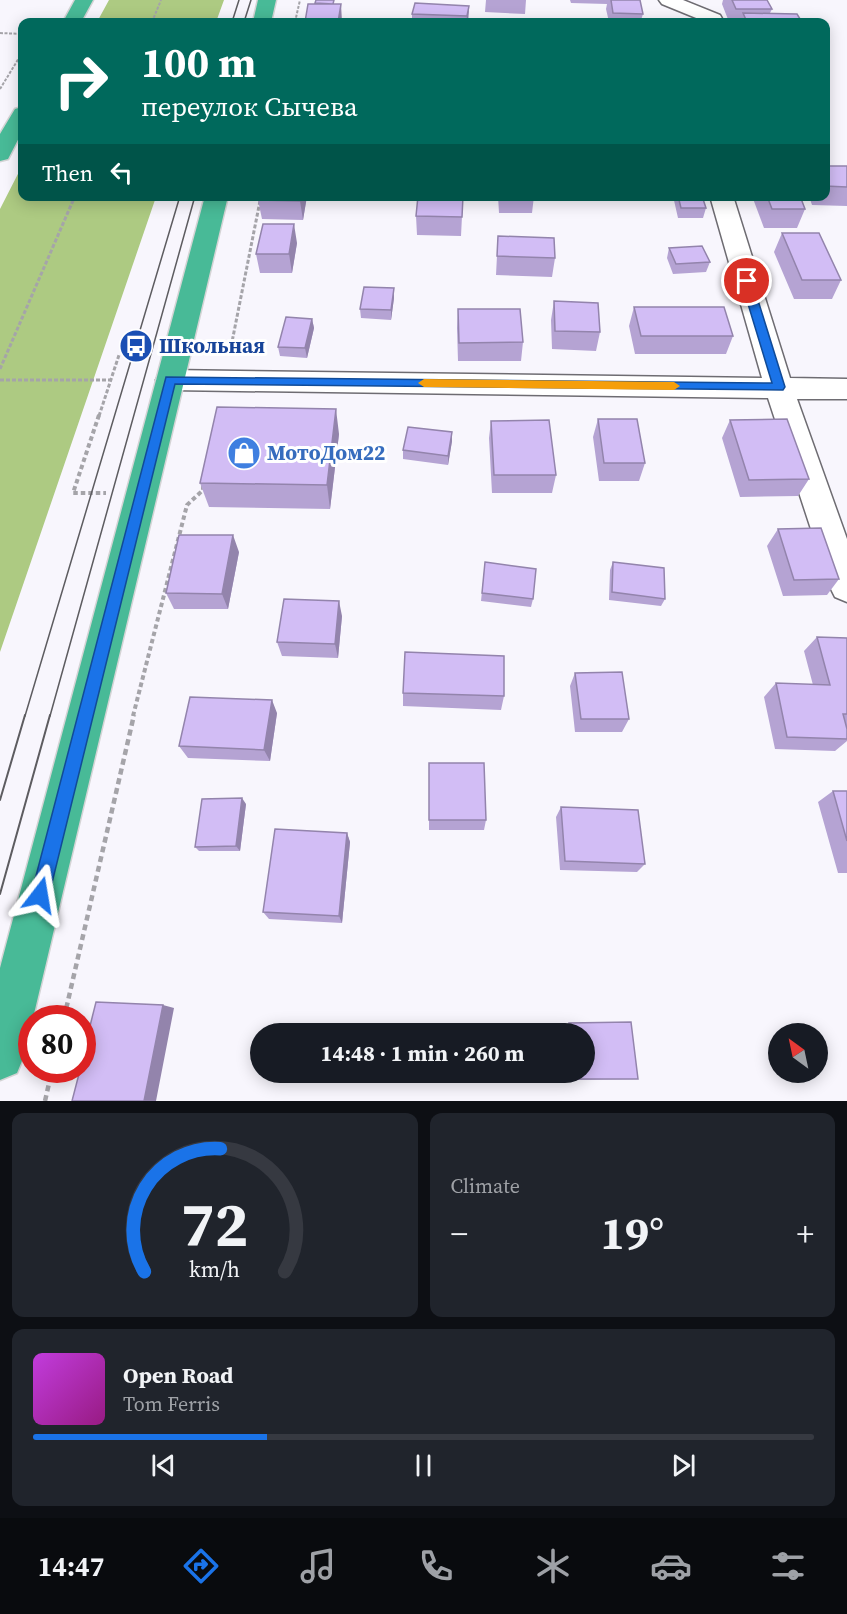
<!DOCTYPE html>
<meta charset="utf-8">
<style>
body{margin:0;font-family:"Source Serif 4",serif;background:#20242c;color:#f1f3f6;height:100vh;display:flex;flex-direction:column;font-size:22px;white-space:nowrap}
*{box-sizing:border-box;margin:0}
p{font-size:20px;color:#9ea1a6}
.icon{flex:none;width:33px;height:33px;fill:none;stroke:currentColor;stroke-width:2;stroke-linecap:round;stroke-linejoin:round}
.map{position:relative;height:1101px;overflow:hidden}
.sheet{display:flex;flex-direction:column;gap:12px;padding:12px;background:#0d0f14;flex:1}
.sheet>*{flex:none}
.banner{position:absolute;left:18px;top:18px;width:812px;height:183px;border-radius:12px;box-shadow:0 3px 15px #0003;background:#00695c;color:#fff;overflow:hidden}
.needle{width:39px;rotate:327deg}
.buttons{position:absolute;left:768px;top:1023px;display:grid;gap:12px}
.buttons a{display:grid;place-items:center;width:60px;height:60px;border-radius:50%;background:#171b24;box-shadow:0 3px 15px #0003;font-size:30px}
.speed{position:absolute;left:18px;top:1005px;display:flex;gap:12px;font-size:30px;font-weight:700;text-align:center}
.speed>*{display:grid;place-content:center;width:78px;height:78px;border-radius:50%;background:#171b24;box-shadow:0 3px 15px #0003;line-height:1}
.speed .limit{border:9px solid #d22;background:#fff;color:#111}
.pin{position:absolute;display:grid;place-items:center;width:51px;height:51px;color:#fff;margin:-26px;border:3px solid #fff;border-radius:50%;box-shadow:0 2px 6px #0007}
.me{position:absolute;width:66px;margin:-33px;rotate:14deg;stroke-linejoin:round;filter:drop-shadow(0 0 4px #0008)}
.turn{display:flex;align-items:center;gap:21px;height:126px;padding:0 24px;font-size:27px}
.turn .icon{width:78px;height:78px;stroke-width:2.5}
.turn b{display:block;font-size:42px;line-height:51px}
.then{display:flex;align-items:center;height:57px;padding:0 24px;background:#0003;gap:12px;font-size:22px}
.big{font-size:45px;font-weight:700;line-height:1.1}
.sheet .card{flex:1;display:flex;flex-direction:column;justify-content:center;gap:9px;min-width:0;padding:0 21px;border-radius:12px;background:#20242c}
.sheet .dial{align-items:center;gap:0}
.dial svg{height:156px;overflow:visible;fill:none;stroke:#363941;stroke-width:7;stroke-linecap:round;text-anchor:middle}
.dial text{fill:#f1f3f6;stroke:none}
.song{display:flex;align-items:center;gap:18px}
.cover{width:72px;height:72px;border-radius:9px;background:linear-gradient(135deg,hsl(290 70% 55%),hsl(310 70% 35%))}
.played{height:6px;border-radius:3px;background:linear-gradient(90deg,#1a73e8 30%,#363941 30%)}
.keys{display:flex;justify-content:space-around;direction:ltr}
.heat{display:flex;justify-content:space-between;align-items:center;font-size:33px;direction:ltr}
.sheet .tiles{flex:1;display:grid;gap:12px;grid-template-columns:1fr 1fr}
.card:last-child{grid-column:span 2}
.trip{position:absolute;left:250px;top:1023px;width:345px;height:60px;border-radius:30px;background:#171b24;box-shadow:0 3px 15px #0003;font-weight:700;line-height:60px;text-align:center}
.tab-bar{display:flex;height:96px;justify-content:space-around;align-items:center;background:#090b0e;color:#9ea1a6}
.tab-bar .icon{width:42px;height:42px}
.tab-bar .current{color:#1a73e8}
.tab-bar b{font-size:27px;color:#f1f3f6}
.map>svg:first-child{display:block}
.forest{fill:#adca82}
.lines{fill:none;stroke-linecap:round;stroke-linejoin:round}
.minor-casing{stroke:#6e6c72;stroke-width:3}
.highway-casing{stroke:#d4d4d5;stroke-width:3}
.path-far3{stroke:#a5a4a9;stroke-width:2;stroke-dasharray:3 1.5;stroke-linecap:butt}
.path-far2{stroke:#a5a4a9;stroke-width:3;stroke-dasharray:4 2;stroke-linecap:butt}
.path-far1{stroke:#a5a4a9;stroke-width:4;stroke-dasharray:4.5 3;stroke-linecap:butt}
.path{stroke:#a5a4a9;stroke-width:4.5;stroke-dasharray:6 4;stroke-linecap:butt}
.minor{fill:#fff;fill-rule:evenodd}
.highway{fill:#48ba97;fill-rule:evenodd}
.tram-far1{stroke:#5d5c60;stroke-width:1.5}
.tram{stroke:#5d5c60;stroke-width:2}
.wall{fill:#b5a3d3}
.shaded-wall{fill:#9384ac}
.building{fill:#d2bdf5;stroke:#9384ac;stroke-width:1.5}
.route{fill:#1a73e8;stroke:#114b97;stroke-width:1.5}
.slow{fill:#f59e0b}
.labels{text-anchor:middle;stroke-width:6;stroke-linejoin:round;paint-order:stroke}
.transit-label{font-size:21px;font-weight:bold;fill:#164399;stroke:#fff;text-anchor:start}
.shop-label{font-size:21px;font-weight:bold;fill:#366cbe;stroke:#fff;text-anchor:start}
</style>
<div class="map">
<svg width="847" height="1101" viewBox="0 0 847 1101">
<rect width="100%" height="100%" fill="#f8f6fd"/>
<path class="forest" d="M 109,0 L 224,0 L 216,22 L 97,22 Z
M 22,166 L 22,196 L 156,197 L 0,652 L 0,209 Z"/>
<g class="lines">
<g class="minor-casing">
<path id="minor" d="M 659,0 L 683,0 L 720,15 L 724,22 L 706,22 L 662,4 Z
M 710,196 L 733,196 L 790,378 L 847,379 L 847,399 L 797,399 L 847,539 L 847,602 L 835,597 L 830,587 L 768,398 L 170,390 L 160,387 L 156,380 L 160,373 L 170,370 L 762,378 Z"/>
</g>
<g class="highway-casing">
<path id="highway" d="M 75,0 L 93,0 L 81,22 L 63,22 Z
M 258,0 L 276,0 L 271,22 L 253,22 Z
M 22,107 L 22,132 L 8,159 L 0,161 L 0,134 L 15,109 Z
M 205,196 L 228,196 L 24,1056 L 17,1073 L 0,1080 L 0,968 Z"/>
</g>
<path class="path-far3" d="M 152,22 L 161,0
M 295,22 L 300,0
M 0,33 L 22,34
M 0,89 L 22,53"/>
<path class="path-far2" d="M 230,352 L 261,196
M 0,369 L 75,196
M 0,380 L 110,380
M 99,416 L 119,355"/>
<path class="path-far1" d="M 99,415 L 73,493 L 106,493
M 133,716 L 187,505 L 203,490 L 203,486"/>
<path class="path" d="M 64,1018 L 134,715
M 45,1101 L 52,1070"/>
<use href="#minor" class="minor"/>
<use href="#highway" class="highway"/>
<path class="tram-far1" d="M 232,22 L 239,0
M 244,22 L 251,0
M 25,716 L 180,196
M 50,716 L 195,196"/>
<path class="tram" d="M 0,800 L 25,715
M 0,894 L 50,715"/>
</g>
<path class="wall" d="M 486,0 L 526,0 L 525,14 L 485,12 Z
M 570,0 L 640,0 L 643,14 L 641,20 L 648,22 L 609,22 L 606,9 L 607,4 L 571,3 Z
M 723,0 L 767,0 L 772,9 L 770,13 L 802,22 L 729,22 L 722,4 Z
M 469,6 L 468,22 L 466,22 L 467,16 L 466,22 L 412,22 L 412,14 Z
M 825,166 L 847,166 L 847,206 L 812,205 L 809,196 L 825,196 Z
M 307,196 L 303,220 L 262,219 L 258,200 Z
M 463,196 L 461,236 L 417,235 L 416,216 Z
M 498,196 L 534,196 L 532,213 L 499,213 Z
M 673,196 L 702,196 L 706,208 L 703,218 L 678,218 Z
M 752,196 L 800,196 L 805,209 L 797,228 L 764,228 Z
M 782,233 L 841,280 L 832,299 L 794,299 L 774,252 Z
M 498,236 L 555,258 L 552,277 L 496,275 Z
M 297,243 L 292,273 L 260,273 L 256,254 Z
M 669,248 L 710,262 L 706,272 L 673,274 L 667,258 Z
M 394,298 L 391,320 L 361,318 L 360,309 Z
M 554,301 L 600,332 L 596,351 L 552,349 L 551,320 Z
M 634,307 L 733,336 L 726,354 L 635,354 L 629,326 Z
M 458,309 L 523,342 L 521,361 L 458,361 L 457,328 Z
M 312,319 L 314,328 L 307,358 L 280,356 L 278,347 Z
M 598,419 L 645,463 L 639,481 L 599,481 L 593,437 Z
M 730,420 L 809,479 L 798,496 L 740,497 L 722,438 Z
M 491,421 L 556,475 L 552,493 L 492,493 L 489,438 Z
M 452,432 L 452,441 L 448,465 L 403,459 L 403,450 Z
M 339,434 L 330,509 L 209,507 L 200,483 Z
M 778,529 L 839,579 L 827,595 L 783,596 L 767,546 Z
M 239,552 L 228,609 L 174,609 L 166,593 Z
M 485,562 L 533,599 L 531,607 L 481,601 Z
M 613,562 L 665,599 L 661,606 L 609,600 L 610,570 Z
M 342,616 L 338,658 L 282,656 L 277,642 Z
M 817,637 L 847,638 L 847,741 L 835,751 L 775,749 L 764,697 L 776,683 L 813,685 L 804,651 Z
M 575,673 L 629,719 L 622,732 L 575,732 L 570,686 Z
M 403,693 L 504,696 L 501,710 L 403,706 Z
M 277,713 L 270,761 L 188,758 L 179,746 Z
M 429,763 L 486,820 L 484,830 L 429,830 Z
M 833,791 L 847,791 L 847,873 L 838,873 L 818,802 Z
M 246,804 L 240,851 L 199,851 L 195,847 Z
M 561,807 L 645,864 L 637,872 L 560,870 L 556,817 Z
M 347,833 L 350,842 L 342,923 L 269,919 L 263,912 Z
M 631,1022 L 638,1079 L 567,1080 L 567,1072 L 585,1072 L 585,1034 L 563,1034 L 563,1026 L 569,1023 Z"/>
<path class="shaded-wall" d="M 341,4 L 342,22 L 338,22 Z
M 469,6 L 468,22 L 466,22 L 467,16 Z
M 301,196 L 307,196 L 303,220 L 300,201 Z
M 294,224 L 297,243 L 292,273 L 289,254 Z
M 394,288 L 394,298 L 391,320 L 391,310 Z
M 312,319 L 314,328 L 307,358 L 305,348 Z
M 336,409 L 339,434 L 330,509 L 327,485 Z
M 452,432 L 452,441 L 448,465 L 448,456 Z
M 233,535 L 239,552 L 228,609 L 222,594 Z
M 339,601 L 342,616 L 338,658 L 335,644 Z
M 272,700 L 277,713 L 270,761 L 264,750 Z
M 242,798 L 246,804 L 240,851 L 236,846 Z
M 347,833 L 350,842 L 342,923 L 339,916 Z
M 163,1005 L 174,1008 L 156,1101 L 144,1101 Z"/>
<path class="building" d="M 316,0 L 334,0 L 333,4 L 315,3 Z
M 611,0 L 640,0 L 643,14 L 613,13 Z
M 732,0 L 767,0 L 772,9 L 736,9 Z
M 415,3 L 469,6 L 467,16 L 412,14 Z
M 308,4 L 341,4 L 338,22 L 305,22 Z
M 743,13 L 797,14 L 802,22 L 747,22 Z
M 611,19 L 648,20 L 648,22 L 612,22 Z
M 525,21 L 548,22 L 525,22 Z
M 825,166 L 847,166 L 847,187 L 825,186 Z
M 259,196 L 301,196 L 300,201 L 258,200 Z
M 418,196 L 463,196 L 462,217 L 416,216 Z
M 678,196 L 702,196 L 706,208 L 681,208 Z
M 767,196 L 800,196 L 805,209 L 772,209 Z
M 263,224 L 294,224 L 289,254 L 256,254 Z
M 782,233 L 819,233 L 841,280 L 802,280 Z
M 498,236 L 554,238 L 555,258 L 497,256 Z
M 702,246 L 710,262 L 676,264 L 669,248 Z
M 364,287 L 394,288 L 391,310 L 360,309 Z
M 554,301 L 598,303 L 600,332 L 555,331 Z
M 634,307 L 724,307 L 733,336 L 641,336 Z
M 458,309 L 520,309 L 523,342 L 459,343 Z
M 286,317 L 312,319 L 305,348 L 278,347 Z
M 217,407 L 336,409 L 327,485 L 200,483 Z
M 598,419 L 637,419 L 645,463 L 604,463 Z
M 787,419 L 809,479 L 749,480 L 730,420 Z
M 549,420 L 556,475 L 494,475 L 491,421 Z
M 408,427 L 452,432 L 448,456 L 403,450 Z
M 821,528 L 839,579 L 794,580 L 778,529 Z
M 179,535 L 233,535 L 222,594 L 166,593 Z
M 485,562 L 536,569 L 533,599 L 482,593 Z
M 613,562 L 664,568 L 665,599 L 612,592 Z
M 284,599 L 339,601 L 335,644 L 277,642 Z
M 817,637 L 847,638 L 847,714 L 843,714 L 847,729 L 847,739 L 787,737 L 776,683 L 830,685 Z
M 405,652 L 504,656 L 504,696 L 403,693 Z
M 622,672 L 629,719 L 581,719 L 575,673 Z
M 190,697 L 272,700 L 264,750 L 179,746 Z
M 429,763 L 484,763 L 486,820 L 429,820 Z
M 833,791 L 847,791 L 847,841 Z
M 242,798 L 236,846 L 195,847 L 202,799 Z
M 561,807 L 638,810 L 645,864 L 565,861 Z
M 275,829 L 347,833 L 339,916 L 263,912 Z
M 96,1002 L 163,1005 L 144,1101 L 72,1101 L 80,1070 L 82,1070 L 82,1058 Z
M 631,1022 L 638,1079 L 574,1079 L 573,1072 L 585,1072 L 585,1034 L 570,1034 L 569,1023 Z"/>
<path class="route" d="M 747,278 L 752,281 L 785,387 L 783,390 L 175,384 L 49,895 L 46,901 L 40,903 L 34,901 L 31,895 L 166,377 L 772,383 L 741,281 Z"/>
<path class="slow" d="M 424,379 L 674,382 L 680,386 L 674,390 L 424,387 L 418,383 Z"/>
<defs>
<g id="bus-disc" transform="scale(1.725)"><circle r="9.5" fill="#1a4fb4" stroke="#fff"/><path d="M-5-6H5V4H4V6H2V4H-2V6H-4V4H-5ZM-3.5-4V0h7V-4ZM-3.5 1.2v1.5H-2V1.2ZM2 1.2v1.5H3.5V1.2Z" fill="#fff"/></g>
<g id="shop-disc" transform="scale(1.725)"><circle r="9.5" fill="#3f7fe0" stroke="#fff"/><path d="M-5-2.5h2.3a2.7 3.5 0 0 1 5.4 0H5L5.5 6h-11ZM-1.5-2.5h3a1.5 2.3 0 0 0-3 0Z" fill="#fff"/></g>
</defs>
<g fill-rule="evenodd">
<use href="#bus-disc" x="136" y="346"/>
<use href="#shop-disc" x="244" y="453"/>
</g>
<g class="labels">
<g class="transit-label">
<text x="159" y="353">Школьная</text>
</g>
<g class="shop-label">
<text x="267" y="460">МотоДом22</text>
</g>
</g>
</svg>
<div class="buttons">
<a><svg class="needle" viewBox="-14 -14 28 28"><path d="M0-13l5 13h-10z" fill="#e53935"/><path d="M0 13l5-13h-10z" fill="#9ea1a6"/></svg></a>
</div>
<div class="speed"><div class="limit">80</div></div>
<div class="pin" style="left:747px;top:281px;background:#d93025"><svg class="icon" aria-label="arrive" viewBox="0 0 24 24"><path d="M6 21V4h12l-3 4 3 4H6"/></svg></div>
<svg class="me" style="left:40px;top:895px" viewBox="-20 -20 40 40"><path d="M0-17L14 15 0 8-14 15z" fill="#1a73e8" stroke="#fff" stroke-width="4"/></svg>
<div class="trip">14:48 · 1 min · 260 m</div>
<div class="banner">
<div class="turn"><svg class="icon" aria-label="right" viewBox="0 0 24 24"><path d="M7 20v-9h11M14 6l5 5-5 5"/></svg><div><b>100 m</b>переулок Сычева</div></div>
<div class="then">Then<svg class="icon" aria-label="left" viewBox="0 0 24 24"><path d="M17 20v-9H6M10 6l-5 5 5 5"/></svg></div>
</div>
</div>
<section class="sheet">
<div class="tiles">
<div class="card dial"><svg viewBox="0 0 100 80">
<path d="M14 69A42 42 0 1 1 86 69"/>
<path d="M14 69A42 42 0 0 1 53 6" stroke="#1a73e8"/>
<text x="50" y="56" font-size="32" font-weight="700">72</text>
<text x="50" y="72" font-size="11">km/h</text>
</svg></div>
<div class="card"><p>Climate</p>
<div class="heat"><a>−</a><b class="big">19°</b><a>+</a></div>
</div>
<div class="card">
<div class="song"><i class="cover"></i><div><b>Open Road</b><p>Tom Ferris</p></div></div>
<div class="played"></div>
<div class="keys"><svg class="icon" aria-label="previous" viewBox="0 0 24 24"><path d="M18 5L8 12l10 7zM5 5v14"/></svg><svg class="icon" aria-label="pause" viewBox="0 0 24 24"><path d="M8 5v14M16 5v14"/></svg><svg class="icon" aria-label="next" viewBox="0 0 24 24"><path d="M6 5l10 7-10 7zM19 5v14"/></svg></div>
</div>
</div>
</section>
<nav class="tab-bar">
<b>14:47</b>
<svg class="icon current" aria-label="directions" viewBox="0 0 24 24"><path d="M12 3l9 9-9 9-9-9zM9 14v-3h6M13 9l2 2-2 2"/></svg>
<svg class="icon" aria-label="music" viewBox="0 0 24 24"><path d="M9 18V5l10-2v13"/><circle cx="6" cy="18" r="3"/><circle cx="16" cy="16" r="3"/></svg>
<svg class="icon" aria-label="phone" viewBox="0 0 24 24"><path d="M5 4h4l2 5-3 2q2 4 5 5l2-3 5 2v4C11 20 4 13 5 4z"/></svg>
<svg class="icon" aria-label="climate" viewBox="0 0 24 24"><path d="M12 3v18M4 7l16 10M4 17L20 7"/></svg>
<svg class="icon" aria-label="car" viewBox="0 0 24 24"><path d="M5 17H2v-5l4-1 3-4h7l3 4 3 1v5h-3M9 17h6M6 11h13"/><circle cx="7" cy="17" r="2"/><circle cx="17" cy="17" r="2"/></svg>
<svg class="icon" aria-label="filters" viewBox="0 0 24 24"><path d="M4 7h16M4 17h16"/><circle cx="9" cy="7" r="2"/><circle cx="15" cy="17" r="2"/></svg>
</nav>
